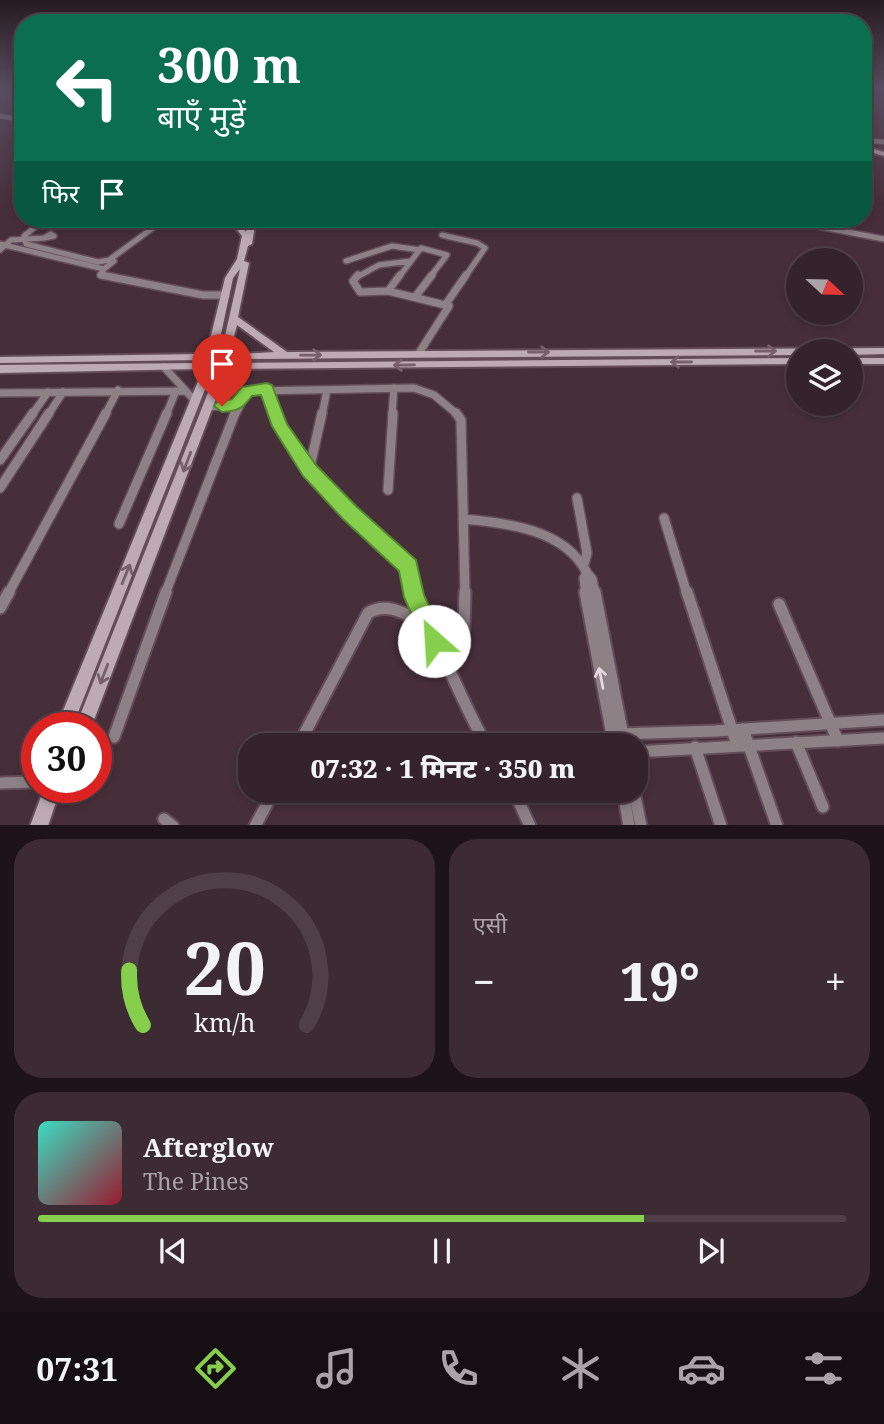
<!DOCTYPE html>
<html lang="hi">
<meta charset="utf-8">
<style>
body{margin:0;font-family:"Noto Serif","Noto Sans Devanagari",serif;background:#3d2b34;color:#f1f3f6;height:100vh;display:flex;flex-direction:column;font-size:26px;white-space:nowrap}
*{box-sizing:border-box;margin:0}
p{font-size:23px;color:#aaa4a9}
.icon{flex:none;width:38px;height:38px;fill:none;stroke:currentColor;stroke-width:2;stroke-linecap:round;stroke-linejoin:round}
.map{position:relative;height:825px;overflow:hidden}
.details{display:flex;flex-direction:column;gap:14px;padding:14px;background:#1d1318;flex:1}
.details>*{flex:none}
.banner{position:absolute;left:14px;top:14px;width:858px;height:214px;border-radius:28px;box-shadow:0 4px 10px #0003,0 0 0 2px #4f4048;background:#0b6e4f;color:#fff;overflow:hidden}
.needle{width:46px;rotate:112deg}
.controls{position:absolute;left:786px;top:248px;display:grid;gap:14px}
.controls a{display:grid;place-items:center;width:77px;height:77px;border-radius:50%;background:#35232c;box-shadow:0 4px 10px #0003,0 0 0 2px #4f4048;font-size:35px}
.speed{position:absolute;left:21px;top:712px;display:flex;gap:14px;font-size:35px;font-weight:700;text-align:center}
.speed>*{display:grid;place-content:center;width:91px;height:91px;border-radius:50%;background:#35232c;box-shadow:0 4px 10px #0003,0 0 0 2px #4f4048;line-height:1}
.speed .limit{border:10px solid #d22;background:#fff;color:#111}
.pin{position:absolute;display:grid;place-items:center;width:60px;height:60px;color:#fff;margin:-72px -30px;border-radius:50% 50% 50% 0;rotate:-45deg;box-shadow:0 0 7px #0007}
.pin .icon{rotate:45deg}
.me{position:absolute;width:77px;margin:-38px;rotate:334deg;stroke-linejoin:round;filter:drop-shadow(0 0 5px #0008)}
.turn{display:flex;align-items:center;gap:24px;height:147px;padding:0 28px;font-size:32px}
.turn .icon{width:91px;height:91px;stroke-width:2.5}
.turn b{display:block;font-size:49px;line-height:60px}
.then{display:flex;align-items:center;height:66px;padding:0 28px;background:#0003;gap:14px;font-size:26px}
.big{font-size:52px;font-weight:800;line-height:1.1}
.details .widget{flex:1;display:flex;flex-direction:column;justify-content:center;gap:10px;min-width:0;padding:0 24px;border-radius:28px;background:#3d2b34}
.details .dial{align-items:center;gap:0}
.dial svg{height:182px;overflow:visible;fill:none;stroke:#4f4048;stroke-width:7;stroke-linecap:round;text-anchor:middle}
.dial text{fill:#f1f3f6;stroke:none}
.song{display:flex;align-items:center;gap:21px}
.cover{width:84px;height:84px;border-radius:10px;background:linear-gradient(135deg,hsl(170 70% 55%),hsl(350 70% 35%))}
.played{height:7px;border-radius:4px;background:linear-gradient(90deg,#85cf4c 75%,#4f4048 75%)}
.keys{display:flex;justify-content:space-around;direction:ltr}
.heat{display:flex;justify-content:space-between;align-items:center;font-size:38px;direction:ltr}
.details .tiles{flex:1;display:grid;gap:14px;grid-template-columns:1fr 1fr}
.widget:last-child{grid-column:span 2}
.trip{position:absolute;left:238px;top:733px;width:410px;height:70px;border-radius:28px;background:#35232c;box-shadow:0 4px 10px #0003,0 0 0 2px #4f4048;font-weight:800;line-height:70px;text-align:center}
.tab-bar{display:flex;height:112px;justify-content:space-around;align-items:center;background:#150e12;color:#aaa4a9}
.tab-bar .icon{width:49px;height:49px}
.tab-bar .current{color:#85cf4c}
.tab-bar b{font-size:32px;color:#f1f3f6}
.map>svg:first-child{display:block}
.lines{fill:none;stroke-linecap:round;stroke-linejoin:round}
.street-far4-casing{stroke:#644d58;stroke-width:6}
.street-far3-casing{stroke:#644d58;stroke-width:8}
.street-far2-casing{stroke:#644d58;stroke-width:10}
.street-far1-casing{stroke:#644d58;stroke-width:12}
.street-casing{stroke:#644d58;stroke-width:15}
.secondary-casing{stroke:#644d58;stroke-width:4}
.street-far4{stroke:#8d8186;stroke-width:4.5}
.street-far3{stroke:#8d8186;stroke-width:5}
.street-far2{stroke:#8d8186;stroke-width:7}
.street-far1{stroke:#8d8186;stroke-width:9}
.street{stroke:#8d8186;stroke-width:11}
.secondary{fill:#beaab3;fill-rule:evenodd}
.oneway{stroke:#77606a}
.oneway2{stroke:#e7d7de}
.route{fill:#85cf4c;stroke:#568731;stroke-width:2}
</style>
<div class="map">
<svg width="884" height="826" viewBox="0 0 884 826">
<rect width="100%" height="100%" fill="#472f3a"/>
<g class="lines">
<g class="street-far4-casing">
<path id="street-far4" d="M 0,116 L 23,120
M 863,140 L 884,142"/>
</g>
<g class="street-far3-casing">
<path id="street-far3" d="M 45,219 L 24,236 L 26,244 L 98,262 L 109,260 L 165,219
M 844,219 L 847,232
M 806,224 L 884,239
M 51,234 L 54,236 L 44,238 Z
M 442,235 L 477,243 L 485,248 L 465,277
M 0,244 L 104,269 L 114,261
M 0,250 L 11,240 L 45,238
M 346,261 L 392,246 L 420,250
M 104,269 L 100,275 L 109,277
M 357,277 L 379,265 L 411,261
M 399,277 L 421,248 L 447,255 L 430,277"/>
</g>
<g class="street-far2-casing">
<path id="street-far2" d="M 101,275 L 203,295 L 226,295
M 358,275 L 353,281 L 360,292 L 388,291 L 449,306 L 419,353
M 388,291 L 400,275
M 415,297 L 432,275
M 446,304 L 466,275
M 164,367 L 196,402
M 267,389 L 276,415
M 0,393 L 185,391
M 207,407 L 237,405
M 32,415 L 48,392
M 48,415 L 63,392
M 105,415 L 118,390
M 166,415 L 176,391
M 235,415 L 248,391 L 414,388 L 434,395 L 458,415
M 322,415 L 327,390
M 392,415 L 394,388"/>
</g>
<g class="street-far1-casing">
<path id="street-far1" d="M 275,413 L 280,426 L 309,471 L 408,567 L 413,594
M 456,413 L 461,420 L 465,594
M 0,460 L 33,413
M 309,471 L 322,413
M 0,488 L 49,413
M 388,490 L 393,413
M 577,498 L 587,553 L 584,564
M 664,518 L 687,594
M 463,519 C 507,523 565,529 587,573
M 119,524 L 167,413
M 8,594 L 106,413
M 165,594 L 235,413
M 586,594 L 584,578 L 587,573 L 592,579 L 595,594"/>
</g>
<g class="street-casing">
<path id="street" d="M 413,592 C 418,615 433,636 443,657 C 458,687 470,717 487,746
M 585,592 L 614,746
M 595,592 L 625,746
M 687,592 L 737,745
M 779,604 L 838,741
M 0,608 L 9,592
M 444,658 L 464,628 L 465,592
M 743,729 L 777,826
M 618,734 L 716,731 L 884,720
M 114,737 L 166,592
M 796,742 L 823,807
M 298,746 L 368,613 C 388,601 407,615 425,624
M 695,747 L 721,826
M 635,752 L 884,738
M 0,783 L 37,782
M 514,791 L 530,826
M 623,791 L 629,826
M 634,791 L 641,826
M 164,819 L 173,826
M 255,826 L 274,791"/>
</g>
<g class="secondary-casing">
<path id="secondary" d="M 863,146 L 884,152 L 884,156 L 863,150 Z
M 237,219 L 244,219 L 243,227 L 246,232 L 249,219 L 256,219 L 252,244 L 248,246 L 244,261 L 249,263 L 238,317 L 287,352 L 884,348 L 884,354 L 850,355 L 850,352 L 798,352 L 798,355 L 243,359 L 238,356 L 240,354 L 274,352 L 237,325 L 231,347 L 225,347 L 223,345 L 240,269 L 233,278 L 218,348 L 213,351 L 208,348 L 225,278 L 237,259 L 242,236 L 235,227 Z
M 201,354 L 206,357 L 201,360 L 0,363 L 0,357 Z
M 798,358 L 798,364 L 239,369 L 234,366 L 239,363 Z
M 850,358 L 884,358 L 884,364 L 850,364 Z
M 198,363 L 203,366 L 198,369 L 0,373 L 0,365 Z
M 206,370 L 211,374 L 72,728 L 56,728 L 201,374 Z
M 220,371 L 225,375 L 91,728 L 75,728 L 215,375 Z
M 46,788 L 65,788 L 55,805 L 48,826 L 30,826 L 42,794 Z"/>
</g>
<use href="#street-far4" class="street-far4"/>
<use href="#street-far3" class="street-far3"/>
<use href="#street-far2" class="street-far2"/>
<use href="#street-far1" class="street-far1"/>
<use href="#street" class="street"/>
<use href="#secondary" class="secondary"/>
</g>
<defs><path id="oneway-shaft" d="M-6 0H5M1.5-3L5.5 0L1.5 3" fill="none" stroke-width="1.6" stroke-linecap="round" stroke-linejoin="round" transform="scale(1.75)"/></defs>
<g class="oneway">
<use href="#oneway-shaft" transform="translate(766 351)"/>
<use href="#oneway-shaft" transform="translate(539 352)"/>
<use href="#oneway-shaft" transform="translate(311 355) rotate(-1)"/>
<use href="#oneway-shaft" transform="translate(681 362) rotate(180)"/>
<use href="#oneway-shaft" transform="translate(404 365) rotate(179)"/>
<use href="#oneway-shaft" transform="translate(187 462) rotate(111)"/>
<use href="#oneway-shaft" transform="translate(126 574) rotate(-68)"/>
<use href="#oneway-shaft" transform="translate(104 674) rotate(111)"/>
</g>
<use class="oneway2" href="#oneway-shaft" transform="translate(601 678) rotate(-101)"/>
<linearGradient id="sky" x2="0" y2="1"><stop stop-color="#271a20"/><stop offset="0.43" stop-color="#584d60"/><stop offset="1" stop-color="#584d60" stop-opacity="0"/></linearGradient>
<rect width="884" height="205" fill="url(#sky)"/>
<path class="route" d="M 267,383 L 272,385 L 287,424 L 316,465 L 357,507 L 416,560 L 424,595 L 445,641 L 442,649 L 434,652 L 427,649 L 404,597 L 399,571 L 343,519 L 303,476 L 272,426 L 261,395 L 252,396 C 242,409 238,411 222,412 L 214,406 L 217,402 L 232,399 L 242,387 Z"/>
</svg>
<div class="controls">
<a><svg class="needle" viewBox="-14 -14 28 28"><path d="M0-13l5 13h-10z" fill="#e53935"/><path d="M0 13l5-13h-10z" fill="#aaa4a9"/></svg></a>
<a><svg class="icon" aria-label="layers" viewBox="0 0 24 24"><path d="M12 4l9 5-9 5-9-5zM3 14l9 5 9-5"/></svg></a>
</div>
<div class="speed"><div class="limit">30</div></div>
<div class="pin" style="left:222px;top:406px;background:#d93025"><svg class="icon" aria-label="arrive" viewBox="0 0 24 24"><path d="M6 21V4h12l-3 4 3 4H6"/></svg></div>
<svg class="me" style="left:434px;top:641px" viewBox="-20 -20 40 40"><circle r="19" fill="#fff"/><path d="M0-13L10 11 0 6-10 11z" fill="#85cf4c"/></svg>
<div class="trip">07:32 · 1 मिनट · 350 m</div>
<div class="banner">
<div class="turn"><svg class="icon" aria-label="left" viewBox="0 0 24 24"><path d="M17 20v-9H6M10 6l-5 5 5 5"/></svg><div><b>300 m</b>बाएँ मुड़ें</div></div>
<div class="then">फिर<svg class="icon" aria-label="arrive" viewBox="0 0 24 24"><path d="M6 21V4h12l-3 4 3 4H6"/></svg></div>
</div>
</div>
<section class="details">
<div class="tiles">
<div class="widget dial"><svg viewBox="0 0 100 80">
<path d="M14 69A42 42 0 1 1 86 69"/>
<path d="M14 69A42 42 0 0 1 8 45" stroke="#85cf4c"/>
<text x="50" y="56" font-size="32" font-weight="700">20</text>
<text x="50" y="72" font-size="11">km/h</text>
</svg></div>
<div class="widget"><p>एसी</p>
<div class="heat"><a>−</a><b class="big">19°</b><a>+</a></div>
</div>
<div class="widget">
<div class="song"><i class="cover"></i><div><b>Afterglow</b><p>The Pines</p></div></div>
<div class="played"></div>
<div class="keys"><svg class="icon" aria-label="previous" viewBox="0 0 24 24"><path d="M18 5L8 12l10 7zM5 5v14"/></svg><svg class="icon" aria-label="pause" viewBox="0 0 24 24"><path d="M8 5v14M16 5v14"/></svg><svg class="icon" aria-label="next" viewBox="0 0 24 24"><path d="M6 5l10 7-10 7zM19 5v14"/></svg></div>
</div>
</div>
</section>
<nav class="tab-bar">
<b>07:31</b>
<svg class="icon current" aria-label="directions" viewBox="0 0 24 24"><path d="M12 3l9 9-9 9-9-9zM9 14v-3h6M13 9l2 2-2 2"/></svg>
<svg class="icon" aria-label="music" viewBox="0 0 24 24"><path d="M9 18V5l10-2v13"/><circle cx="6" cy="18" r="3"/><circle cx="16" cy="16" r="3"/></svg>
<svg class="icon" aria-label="phone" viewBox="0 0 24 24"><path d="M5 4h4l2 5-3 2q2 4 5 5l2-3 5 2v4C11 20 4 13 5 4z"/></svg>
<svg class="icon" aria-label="climate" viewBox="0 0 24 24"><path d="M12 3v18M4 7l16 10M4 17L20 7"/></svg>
<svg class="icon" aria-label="car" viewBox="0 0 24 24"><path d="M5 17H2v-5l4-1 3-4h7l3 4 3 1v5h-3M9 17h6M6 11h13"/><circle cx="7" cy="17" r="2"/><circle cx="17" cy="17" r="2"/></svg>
<svg class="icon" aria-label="filters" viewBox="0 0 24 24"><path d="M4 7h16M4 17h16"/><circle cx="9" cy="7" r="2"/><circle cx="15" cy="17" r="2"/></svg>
</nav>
